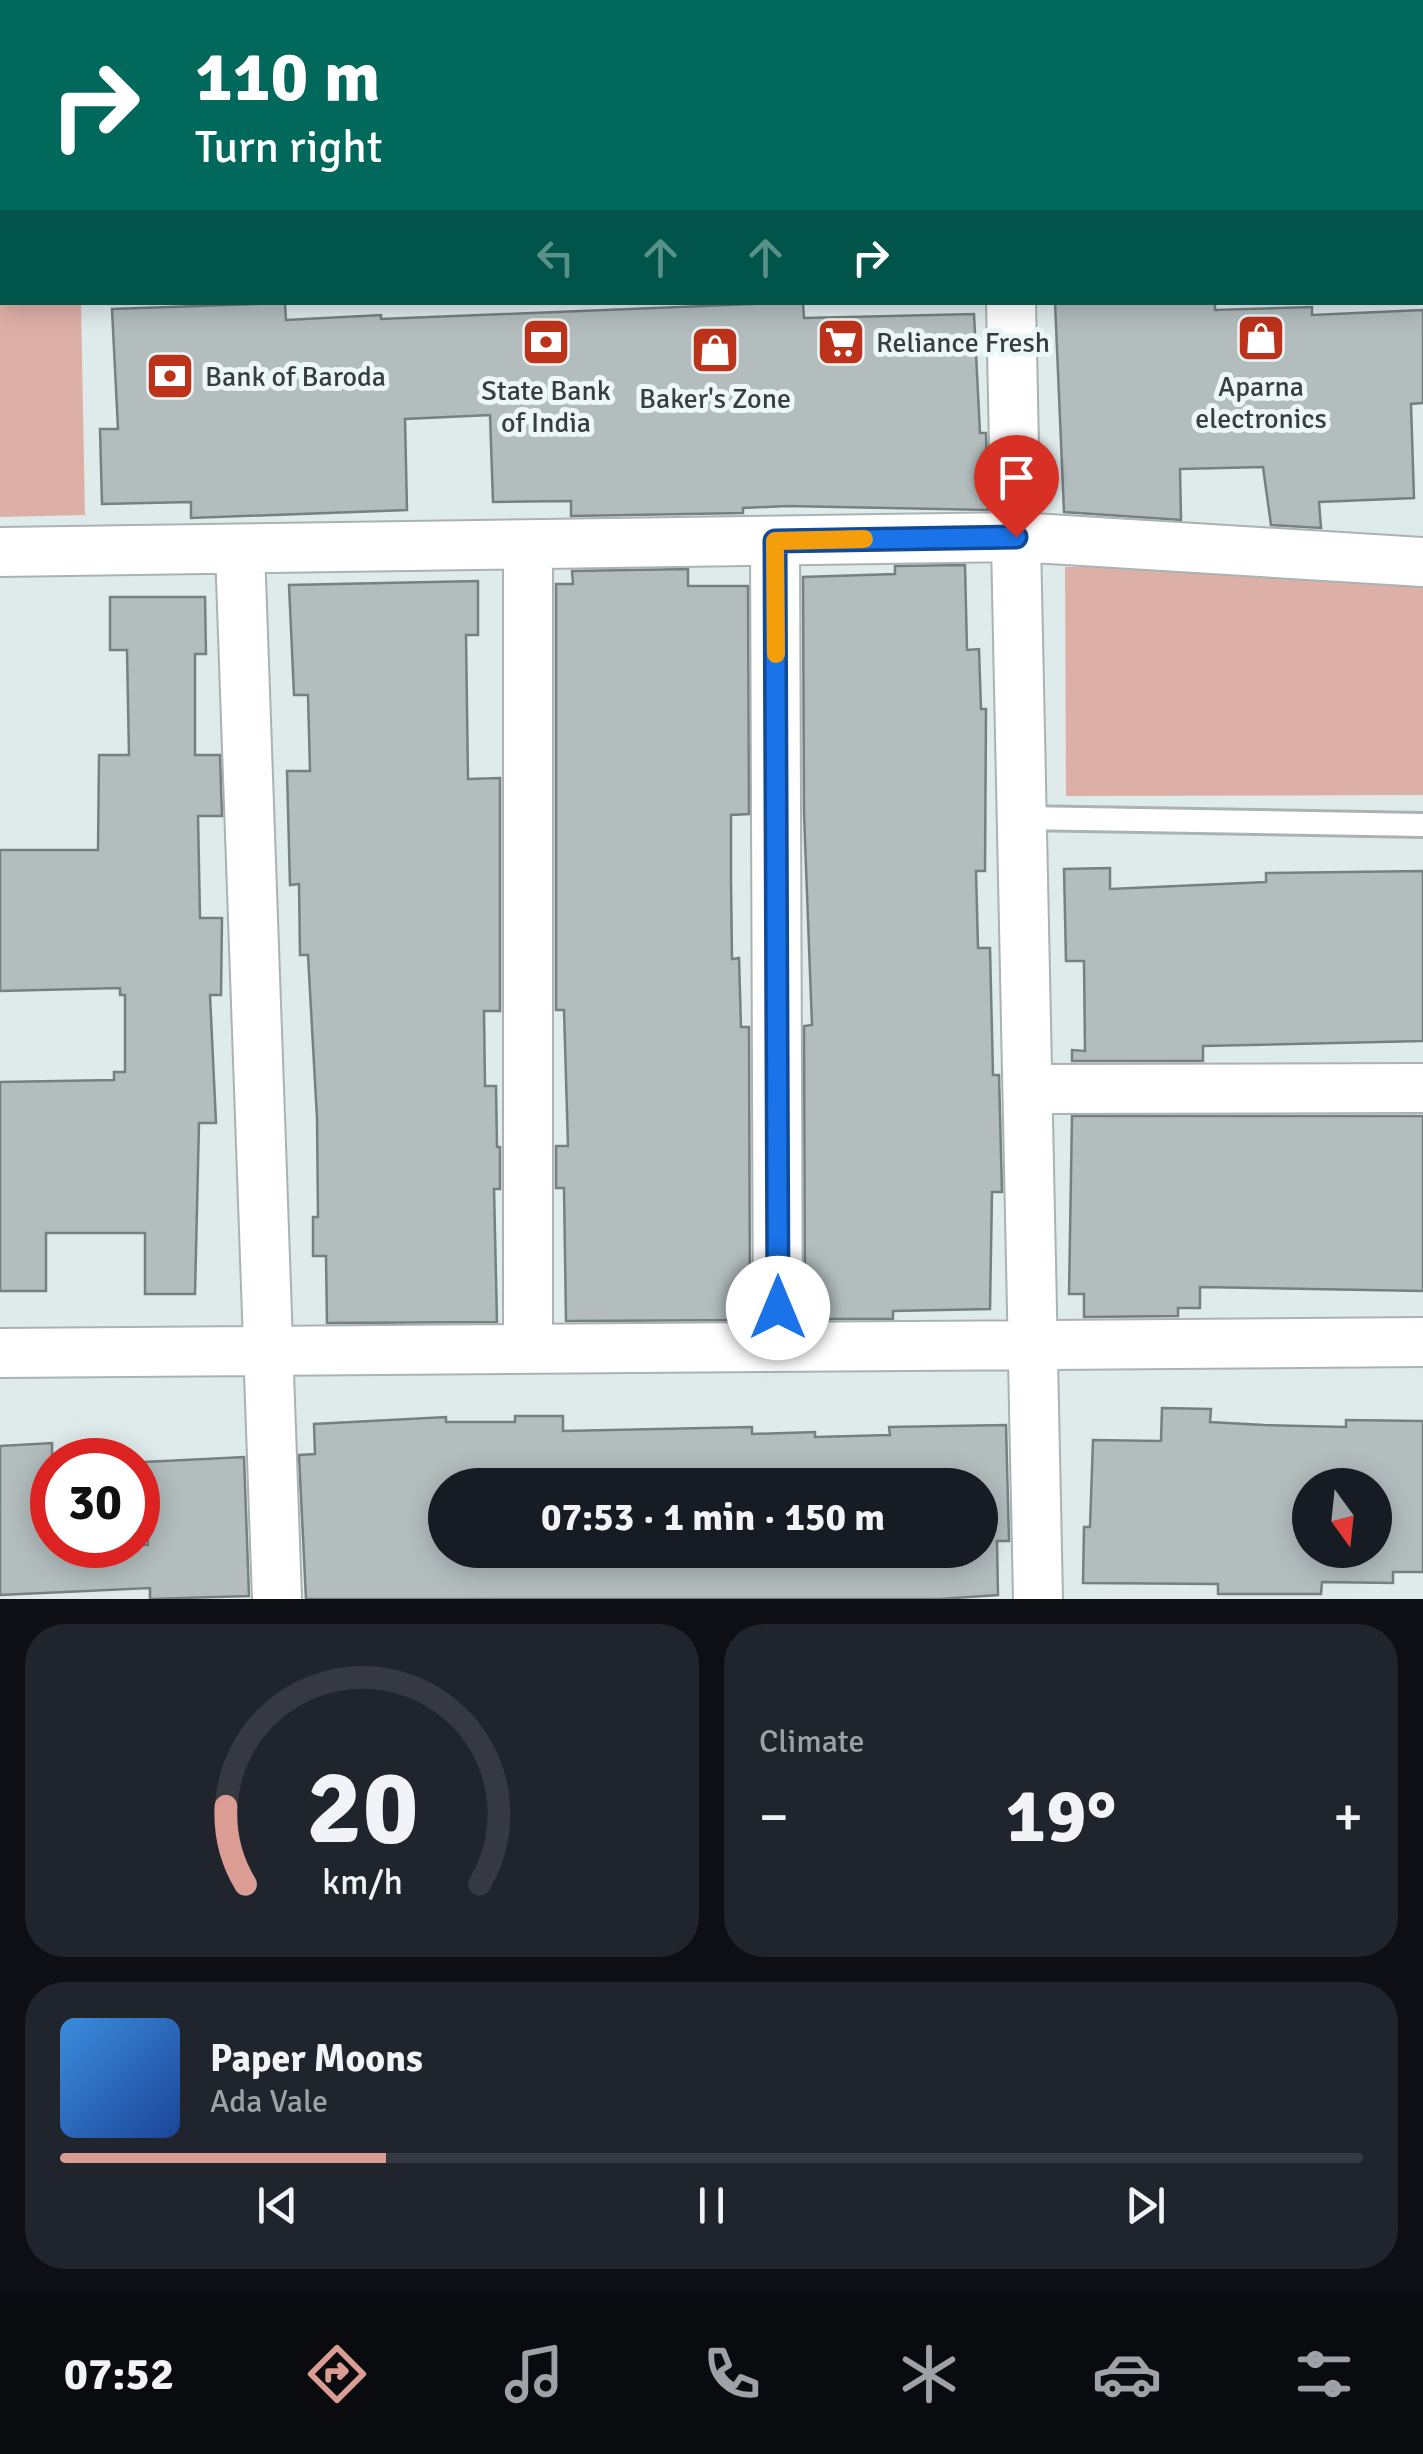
<!DOCTYPE html>
<meta charset="utf-8">
<style>
body{margin:0;font-family:Signika,sans-serif;background:#20242c;color:#f1f3f6;height:100vh;display:flex;flex-direction:column;font-size:38px;white-space:nowrap}
*{box-sizing:border-box;margin:0}
p{font-size:32px;color:#9ea1a6}
.icon{flex:none;width:55px;height:55px;fill:none;stroke:currentColor;stroke-width:2;stroke-linecap:round;stroke-linejoin:round}
.map{position:relative;height:1599px;overflow:hidden}
.drawer{display:flex;flex-direction:column;gap:25px;padding:25px;background:#0d0f14;flex:1}
.drawer>*{flex:none}
.top-card{position:absolute;left:0px;top:0px;width:1425px;height:305px;box-shadow:0 5px 25px #0003;background:#00695c;color:#fff;overflow:hidden}
.needle{width:65px;rotate:165deg}
.buttons{position:absolute;left:1292px;top:1468px;display:grid;gap:20px}
.buttons a{display:grid;place-items:center;width:100px;height:100px;border-radius:50%;background:#171b24;box-shadow:0 5px 25px #0003;font-size:50px}
.speed{position:absolute;left:30px;top:1438px;display:flex;gap:20px;font-size:50px;font-weight:700;text-align:center}
.speed>*{display:grid;place-content:center;width:130px;height:130px;border-radius:50%;background:#171b24;box-shadow:0 5px 25px #0003;line-height:1}
.speed .limit{border:15px solid #d22;background:#fff;color:#111}
.pin{position:absolute;display:grid;place-items:center;width:85px;height:85px;color:#fff;margin:-102px -42px;border-radius:50% 50% 50% 0;rotate:-45deg;box-shadow:0 0 10px #0007}
.pin .icon{rotate:45deg}
.me{position:absolute;width:110px;margin:-55px;rotate:0deg;stroke-linejoin:round;filter:drop-shadow(0 0 8px #0008)}
.turn{display:flex;align-items:center;gap:35px;height:210px;padding:0 30px;font-size:45px}
.turn .icon{width:130px;height:130px;stroke-width:2.5}
.turn b{display:block;font-size:70px;line-height:85px}
.lanes{display:flex;align-items:center;height:95px;padding:0 30px;background:#0003;justify-content:center;gap:50px;direction:ltr}
.lanes .off{opacity:.35}
.big{font-size:75px;font-weight:800;line-height:1.1}
.drawer .tile{flex:1;display:flex;flex-direction:column;justify-content:center;gap:15px;min-width:0;padding:0 35px;border-radius:40px;background:#20242c}
.drawer .dial{align-items:center;gap:0}
.dial svg{height:260px;overflow:visible;fill:none;stroke:#363941;stroke-width:7;stroke-linecap:round;text-anchor:middle}
.dial text{fill:#f1f3f6;stroke:none}
.song{display:flex;align-items:center;gap:30px}
.cover{width:120px;height:120px;border-radius:15px;background:linear-gradient(135deg,hsl(210 70% 55%),hsl(220 70% 35%))}
.played{height:10px;border-radius:5px;background:linear-gradient(90deg,#da9c93 25%,#363941 25%)}
.keys{display:flex;justify-content:space-around;direction:ltr}
.heat{display:flex;justify-content:space-between;align-items:center;font-size:55px;direction:ltr}
.drawer .tiles{flex:1;display:grid;gap:25px;grid-template-columns:1fr 1fr}
.tile:last-child{grid-column:span 2}
.trip{position:absolute;left:428px;top:1468px;width:570px;height:100px;border-radius:50px;background:#171b24;box-shadow:0 5px 25px #0003;font-weight:800;line-height:100px;text-align:center}
.menu{display:flex;height:160px;justify-content:space-around;align-items:center;background:#090b0e;color:#9ea1a6}
.menu .icon{width:70px;height:70px}
.menu .selected{color:#da9c93}
.menu b{font-size:45px;color:#f1f3f6}
.map>svg:first-child{display:block}
.green{fill:#ddb0a7}
.building{fill:#b3bdbe;stroke:#768080;stroke-width:2.5;fill-rule:evenodd}
.lines{fill:none;stroke-linecap:round;stroke-linejoin:round}
.lane-casing{stroke:#a9b3b3;stroke-width:28}
.street-casing{stroke:#a9b3b3;stroke-width:52}
.secondary-casing{stroke:#a9b3b3;stroke-width:60}
.lane{stroke:#fff;stroke-width:22}
.street{stroke:#fff;stroke-width:48}
.secondary{stroke:#fff;stroke-width:55}
.route-casing{stroke:#114b97;stroke-width:25}
.route{stroke:#1a73e8;stroke-width:18}
.slow{stroke:#f59e0b;stroke-width:18}
.labels{text-anchor:middle;stroke-width:10;stroke-linejoin:round;paint-order:stroke}
.poi-label{font-size:28px;fill:#393d3e;stroke:#ecf7f8}
</style>
<div class="map">
<svg width="1423" height="1599" viewBox="0 0 1423 1599">
<rect width="100%" height="100%" fill="#dfeaea"/>
<path class="green" d="M 0,296 L 2,302 L 81,303 L 85,515 L 0,517 Z
M 1423,566 L 1423,795 L 1066,796 L 1065,567 Z"/>
<path class="building" d="M 803,302 L 804,318 L 974,314 L 980,433 L 986,433 L 988,510 L 787,506 L 743,508 L 743,513 L 571,516 L 571,501 L 493,502 L 490,415 L 405,419 L 407,510 L 191,518 L 191,502 L 102,504 L 100,429 L 118,429 L 112,309 L 285,303 L 286,320 L 381,315 L 381,319 Z
M 1055,302 L 1215,302 L 1215,310 L 1312,307 L 1312,315 L 1423,310 L 1423,403 L 1411,404 L 1414,498 L 1319,502 L 1321,528 L 1271,525 L 1263,467 L 1180,469 L 1181,520 L 1064,512 Z
M 965,565 L 967,650 L 979,649 L 981,709 L 986,709 L 985,871 L 976,871 L 978,948 L 990,948 L 993,1075 L 999,1075 L 1002,1192 L 992,1192 L 990,1309 L 893,1311 L 893,1319 L 805,1319 L 804,1026 L 812,1025 L 804,814 L 803,577 L 895,574 L 895,566 Z
M 688,569 L 688,586 L 748,586 L 749,814 L 731,815 L 731,880 L 732,959 L 739,958 L 741,1027 L 749,1027 L 750,1320 L 566,1321 L 564,1188 L 556,1188 L 556,1146 L 568,1146 L 564,1010 L 556,1010 L 556,584 L 573,584 L 572,571 Z
M 478,581 L 478,635 L 466,635 L 468,779 L 500,778 L 500,1011 L 484,1011 L 485,1086 L 496,1086 L 497,1147 L 500,1147 L 500,1189 L 494,1189 L 497,1322 L 327,1323 L 326,1256 L 313,1256 L 313,1217 L 318,1217 L 317,1118 L 308,955 L 300,955 L 299,884 L 290,885 L 287,771 L 310,771 L 308,695 L 294,695 L 289,585 Z
M 110,597 L 205,597 L 206,654 L 195,654 L 195,755 L 220,755 L 222,816 L 198,816 L 200,918 L 222,918 L 221,995 L 210,995 L 216,1123 L 199,1123 L 195,1294 L 145,1294 L 145,1233 L 46,1233 L 46,1291 L 0,1291 L 0,1082 L 114,1080 L 114,1072 L 125,1072 L 125,995 L 120,995 L 120,988 L 0,991 L 0,850 L 98,850 L 99,755 L 129,755 L 127,650 L 110,650 Z
M 1110,868 L 1110,889 L 1266,882 L 1266,873 L 1423,871 L 1423,1041 L 1203,1046 L 1203,1061 L 1072,1061 L 1072,1050 L 1085,1051 L 1084,961 L 1066,961 L 1064,869 Z
M 1072,1116 L 1423,1116 L 1423,1291 L 1200,1287 L 1200,1308 L 1178,1308 L 1178,1316 L 1084,1317 L 1084,1294 L 1069,1294 Z
M 1162,1408 L 1211,1409 L 1210,1422 L 1264,1425 L 1346,1427 L 1346,1420 L 1423,1421 L 1423,1572 L 1393,1572 L 1393,1583 L 1322,1582 L 1321,1594 L 1218,1594 L 1218,1584 L 1083,1583 L 1084,1527 L 1090,1527 L 1093,1440 L 1161,1441 ZM 1310,1485 L 1375,1485 L 1375,1550 L 1310,1550 Z
M 515,1416 L 563,1416 L 563,1431 L 752,1427 L 752,1434 L 815,1432 L 815,1437 L 890,1435 L 889,1427 L 1006,1425 L 1009,1541 L 997,1541 L 998,1595 L 940,1599 L 306,1599 L 299,1455 L 315,1454 L 314,1424 L 446,1417 L 446,1422 L 515,1422 ZM 445,1485 L 980,1485 L 980,1550 L 445,1550 Z
M 52,1443 L 52,1545 L 148,1545 L 145,1462 L 244,1457 L 249,1596 L 150,1599 L 150,1588 L 0,1595 L 0,1446 Z"/>
<g class="lines">
<g class="lane-casing">
<path id="lane" d="M 1022,818 L 1423,825"/>
</g>
<g class="street-casing">
<path id="street" d="M 1404,0 L 1405,2
M 219,2 L 219,0
M 1422,55 L 1423,57
M 1011,302 L 1038,1599
M 775,541 L 778,1347
M 528,545 L 528,1348
M 240,550 L 277,1599
M 0,552 L 1016,537 L 1423,562
M 1028,1089 L 1423,1088
M 0,1353 L 1423,1342"/>
</g>
<g class="secondary-casing">
<path id="secondary" d="M 1422,263 L 1423,263
M 0,269 L 2,269"/>
</g>
<use href="#lane" class="lane"/>
<use href="#street" class="street"/>
<use href="#secondary" class="secondary"/>
</g>
<g class="lines">
<g class="route-casing">
<path id="route" d="M 778,1308 L 775,541 L 1016,537"/>
</g>
<use href="#route" class="route"/>
<path class="slow" d="M 776,654 L 775,541 L 864,539"/>
</g>
<defs>
<g id="shop-square" transform="scale(2.5)"><rect x="-9" y="-9" width="18" height="18" rx="4" fill="#bd321a" stroke="#ecf7f8"/><path d="M-5-2.5h2.3a2.7 3.5 0 0 1 5.4 0H5L5.5 6h-11ZM-1.5-2.5h3a1.5 2.3 0 0 0-3 0Z" fill="#fff"/></g>
<g id="bank-square" transform="scale(2.5)"><rect x="-9" y="-9" width="18" height="18" rx="4" fill="#bd321a" stroke="#ecf7f8"/><path d="M-6-4H6V4H-6ZM0-2.3a2.3 2.3 0 1 0 0 4.6a2.3 2.3 0 1 0 0-4.6Z" fill="#fff"/></g>
<g id="supermarket-square" transform="scale(2.5)"><rect x="-9" y="-9" width="18" height="18" rx="4" fill="#bd321a" stroke="#ecf7f8"/><path d="M-6-5.5h2.5l.6 2H6L4.5 2H-2.5L-4.4-4H-6ZM-1.5 3.2a1.3 1.3 0 1 0 .1 0ZM3 3.2a1.3 1.3 0 1 0 .1 0Z" fill="#fff"/></g>
</defs>
<g fill-rule="evenodd">
<use href="#shop-square" x="1261" y="338"/>
<use href="#bank-square" x="546" y="342"/>
<use href="#supermarket-square" x="841" y="342"/>
<use href="#shop-square" x="715" y="350"/>
<use href="#bank-square" x="170" y="376"/>
</g>
<g class="labels">
<g class="poi-label">
<text x="876" y="352" text-anchor="start">Reliance Fresh</text>
<text x="205" y="386" text-anchor="start">Bank of Baroda</text>
<text x="1261" y="396">Aparna<tspan x="1261" dy="32">electronics</tspan></text>
<text x="546" y="400">State Bank<tspan x="546" dy="32">of India</tspan></text>
<text x="715" y="408">Baker's Zone</text>
</g>
</g>
</svg>
<div class="buttons">
<a><svg class="needle" viewBox="-14 -14 28 28"><path d="M0-13l5 13h-10z" fill="#e53935"/><path d="M0 13l5-13h-10z" fill="#9ea1a6"/></svg></a>
</div>
<div class="speed"><div class="limit">30</div></div>
<div class="pin" style="left:1016px;top:537px;background:#d93025"><svg class="icon" aria-label="arrive" viewBox="0 0 24 24"><path d="M6 21V4h12l-3 4 3 4H6"/></svg></div>
<svg class="me" style="left:778px;top:1308px" viewBox="-20 -20 40 40"><circle r="19" fill="#fff"/><path d="M0-13L10 11 0 6-10 11z" fill="#1a73e8"/></svg>
<div class="trip">07:53 · 1 min · 150 m</div>
<div class="top-card">
<div class="turn"><svg class="icon" aria-label="right" viewBox="0 0 24 24"><path d="M7 20v-9h11M14 6l5 5-5 5"/></svg><div><b>110 m</b>Turn right</div></div>
<div class="lanes"><svg class="icon off" aria-label="left" viewBox="0 0 24 24"><path d="M17 20v-9H6M10 6l-5 5 5 5"/></svg><svg class="icon off" aria-label="ahead" viewBox="0 0 24 24"><path d="M12 20V5M6 11l6-6 6 6"/></svg><svg class="icon off" aria-label="ahead" viewBox="0 0 24 24"><path d="M12 20V5M6 11l6-6 6 6"/></svg><svg class="icon" aria-label="right" viewBox="0 0 24 24"><path d="M7 20v-9h11M14 6l5 5-5 5"/></svg></div>
</div>
</div>
<section class="drawer">
<div class="tiles">
<div class="tile dial"><svg viewBox="0 0 100 80">
<path d="M14 69A42 42 0 1 1 86 69"/>
<path d="M14 69A42 42 0 0 1 8 45" stroke="#da9c93"/>
<text x="50" y="56" font-size="32" font-weight="700">20</text>
<text x="50" y="72" font-size="11">km/h</text>
</svg></div>
<div class="tile"><p>Climate</p>
<div class="heat"><a>−</a><b class="big">19°</b><a>+</a></div>
</div>
<div class="tile">
<div class="song"><i class="cover"></i><div><b>Paper Moons</b><p>Ada Vale</p></div></div>
<div class="played"></div>
<div class="keys"><svg class="icon" aria-label="previous" viewBox="0 0 24 24"><path d="M18 5L8 12l10 7zM5 5v14"/></svg><svg class="icon" aria-label="pause" viewBox="0 0 24 24"><path d="M8 5v14M16 5v14"/></svg><svg class="icon" aria-label="next" viewBox="0 0 24 24"><path d="M6 5l10 7-10 7zM19 5v14"/></svg></div>
</div>
</div>
</section>
<nav class="menu">
<b>07:52</b>
<svg class="icon selected" aria-label="directions" viewBox="0 0 24 24"><path d="M12 3l9 9-9 9-9-9zM9 14v-3h6M13 9l2 2-2 2"/></svg>
<svg class="icon" aria-label="music" viewBox="0 0 24 24"><path d="M9 18V5l10-2v13"/><circle cx="6" cy="18" r="3"/><circle cx="16" cy="16" r="3"/></svg>
<svg class="icon" aria-label="phone" viewBox="0 0 24 24"><path d="M5 4h4l2 5-3 2q2 4 5 5l2-3 5 2v4C11 20 4 13 5 4z"/></svg>
<svg class="icon" aria-label="climate" viewBox="0 0 24 24"><path d="M12 3v18M4 7l16 10M4 17L20 7"/></svg>
<svg class="icon" aria-label="car" viewBox="0 0 24 24"><path d="M5 17H2v-5l4-1 3-4h7l3 4 3 1v5h-3M9 17h6M6 11h13"/><circle cx="7" cy="17" r="2"/><circle cx="17" cy="17" r="2"/></svg>
<svg class="icon" aria-label="filters" viewBox="0 0 24 24"><path d="M4 7h16M4 17h16"/><circle cx="9" cy="7" r="2"/><circle cx="15" cy="17" r="2"/></svg>
</nav>
